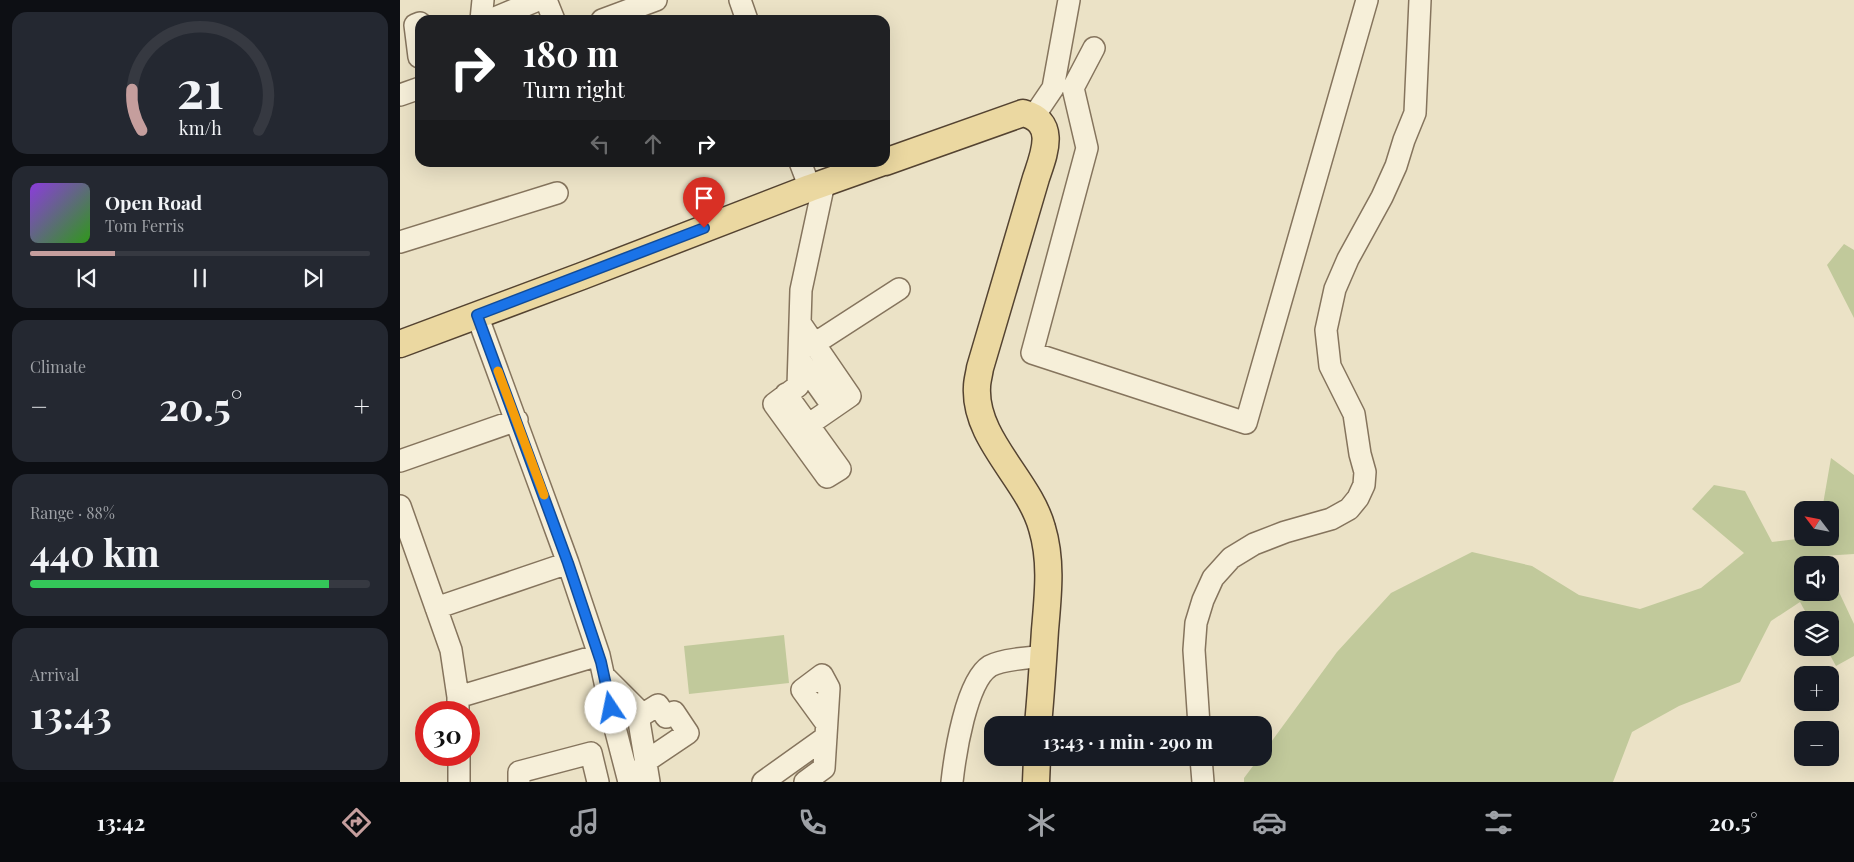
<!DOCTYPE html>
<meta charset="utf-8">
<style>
body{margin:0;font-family:"Playfair Display",serif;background:#242831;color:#f1f3f6;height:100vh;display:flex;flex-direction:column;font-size:19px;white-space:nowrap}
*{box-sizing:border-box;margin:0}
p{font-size:16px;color:#9ea1a6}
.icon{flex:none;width:28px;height:28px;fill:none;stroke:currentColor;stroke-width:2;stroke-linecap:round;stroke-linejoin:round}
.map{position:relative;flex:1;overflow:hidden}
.sheet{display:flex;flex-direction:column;gap:12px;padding:12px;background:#0d0f14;width:400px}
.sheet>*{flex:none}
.hud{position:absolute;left:15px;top:15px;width:475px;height:152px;border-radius:15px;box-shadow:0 5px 20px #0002;background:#202124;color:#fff;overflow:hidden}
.needle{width:32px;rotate:302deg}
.buttons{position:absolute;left:1394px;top:501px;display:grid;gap:10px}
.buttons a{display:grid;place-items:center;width:45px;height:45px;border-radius:10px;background:#171b24;box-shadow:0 5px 20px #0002;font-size:25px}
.speed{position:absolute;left:15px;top:701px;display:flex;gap:10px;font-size:25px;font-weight:700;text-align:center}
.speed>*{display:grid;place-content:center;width:65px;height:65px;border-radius:50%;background:#171b24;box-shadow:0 5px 20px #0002;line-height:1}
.speed .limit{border:8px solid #d22;background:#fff;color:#111}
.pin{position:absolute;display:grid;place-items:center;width:42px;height:42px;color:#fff;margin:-51px -21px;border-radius:50% 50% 50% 0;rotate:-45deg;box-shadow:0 0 5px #0007}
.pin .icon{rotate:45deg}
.me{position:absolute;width:55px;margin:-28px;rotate:349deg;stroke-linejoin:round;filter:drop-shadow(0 0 4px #0008)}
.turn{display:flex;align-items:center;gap:18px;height:105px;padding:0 25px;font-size:22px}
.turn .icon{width:65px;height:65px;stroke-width:2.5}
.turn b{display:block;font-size:35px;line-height:42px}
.lanes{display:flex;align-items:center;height:48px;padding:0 25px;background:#0003;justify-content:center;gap:25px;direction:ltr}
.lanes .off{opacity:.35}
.big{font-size:38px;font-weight:700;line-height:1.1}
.sheet .card{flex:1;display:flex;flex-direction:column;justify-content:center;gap:8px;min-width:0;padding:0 18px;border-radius:15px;background:#242831}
.sheet .dial{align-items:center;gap:0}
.dial svg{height:130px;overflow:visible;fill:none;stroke:#363941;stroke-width:7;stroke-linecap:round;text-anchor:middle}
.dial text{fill:#f1f3f6;stroke:none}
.song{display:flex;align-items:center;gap:15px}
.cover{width:60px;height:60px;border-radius:8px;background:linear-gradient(135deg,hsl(270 70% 55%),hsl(110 70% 35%))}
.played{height:5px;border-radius:2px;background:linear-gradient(90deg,#c59e9d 25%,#363941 25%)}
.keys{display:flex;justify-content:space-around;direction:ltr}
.heat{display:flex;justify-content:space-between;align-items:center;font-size:28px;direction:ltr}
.charge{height:8px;border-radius:4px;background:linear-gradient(90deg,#34c759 88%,#363941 0)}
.trip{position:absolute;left:584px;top:716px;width:288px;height:50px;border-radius:15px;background:#171b24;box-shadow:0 5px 20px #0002;font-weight:700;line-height:50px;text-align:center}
.tab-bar{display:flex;height:80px;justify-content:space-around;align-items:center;background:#090b0e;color:#9ea1a6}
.tab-bar .icon{width:35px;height:35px}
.tab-bar .on{color:#c59e9d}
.tab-bar b{font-size:22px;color:#f1f3f6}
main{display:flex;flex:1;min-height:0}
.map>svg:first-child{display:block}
.green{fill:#c1c99b}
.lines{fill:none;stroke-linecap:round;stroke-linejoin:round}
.minor-casing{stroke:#85745d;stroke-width:24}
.major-casing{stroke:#544331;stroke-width:29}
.minor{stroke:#f6efd9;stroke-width:21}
.major{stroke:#ebd8a1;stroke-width:26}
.route-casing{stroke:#114b97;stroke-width:12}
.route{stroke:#1a73e8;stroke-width:9}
.slow{stroke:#f59e0b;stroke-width:9}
</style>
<main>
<section class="sheet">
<div class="card dial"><svg viewBox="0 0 100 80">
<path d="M14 69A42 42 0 1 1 86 69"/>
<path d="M14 69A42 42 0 0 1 8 44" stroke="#c59e9d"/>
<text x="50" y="56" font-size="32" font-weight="700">21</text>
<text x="50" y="72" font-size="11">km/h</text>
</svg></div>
<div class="card">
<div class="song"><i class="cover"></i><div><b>Open Road</b><p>Tom Ferris</p></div></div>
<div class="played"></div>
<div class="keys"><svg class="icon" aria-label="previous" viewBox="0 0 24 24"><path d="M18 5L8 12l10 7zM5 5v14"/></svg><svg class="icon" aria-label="pause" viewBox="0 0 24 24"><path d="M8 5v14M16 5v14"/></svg><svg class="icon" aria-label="next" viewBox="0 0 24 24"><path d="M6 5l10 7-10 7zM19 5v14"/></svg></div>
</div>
<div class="card"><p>Climate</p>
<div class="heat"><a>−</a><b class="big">20.5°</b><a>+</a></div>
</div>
<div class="card"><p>Range · 88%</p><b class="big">440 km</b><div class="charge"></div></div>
<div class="card"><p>Arrival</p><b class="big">13:43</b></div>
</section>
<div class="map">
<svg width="1454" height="782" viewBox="0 0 1454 782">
<rect width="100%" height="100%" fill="#ebe2c6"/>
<path class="green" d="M 1444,244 L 1454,250 L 1454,318 L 1427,265 Z
M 1431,458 L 1454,475 L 1454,554 L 1422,556 L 1426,565 L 1402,565 L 1402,592 L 1430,592 L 1430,573 L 1454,624 L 1454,656 L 1436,666 L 1426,648 L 1430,648 L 1430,620 L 1410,620 L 1400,602 L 1371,621 L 1340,682 L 1279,706 L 1232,732 L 1213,782 L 844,782 L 844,778 L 859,758 L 862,758 L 863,753 L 937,652 L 991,593 L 1072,552 L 1132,566 L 1179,595 L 1240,609 L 1301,588 L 1344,553 L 1292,509 L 1314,485 L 1345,491 L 1372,542 L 1405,538 L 1430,538 L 1430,510 L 1422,510 Z
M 384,635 L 389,683 L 289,694 L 284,646 Z"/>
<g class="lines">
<g class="minor-casing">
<path id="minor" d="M 146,0 L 154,20
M 340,0 L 347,20
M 81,20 L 83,0
M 90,20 L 138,0
M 202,20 L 256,0
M 20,23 L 15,25 L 19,57 L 20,57
M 694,48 L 673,88 L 687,148 L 632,353 L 846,423 L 967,0
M 0,95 L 20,88
M 634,116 L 653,88 L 669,0
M 400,162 L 410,188
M 0,242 L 157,193
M 77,315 L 168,563 L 199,655 L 214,724 L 229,782
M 400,323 L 450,396 L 408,425
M 414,344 L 499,289
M 399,359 L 433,407
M 386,394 L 440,469 L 427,477 L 374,404 L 398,386 L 401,290 L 424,183
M 0,461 L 117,420
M 0,506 L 51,650 L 58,697 L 58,712
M 36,608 L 168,563
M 204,676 L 237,709 L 249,782
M 58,697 L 199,655
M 239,717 L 258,705 L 266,717 L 274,712 L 288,733 L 245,762
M 799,725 L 794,650 L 796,623 L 803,600 L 813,578 L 831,558 L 854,544 L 885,532 L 931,519 L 949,509 L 958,498 L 964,485 L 965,472 L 960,454 L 954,414 L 930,366 L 926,330 L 935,289 L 948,259 L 982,197 L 996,166 L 1004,140 L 1015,113 L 1020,0
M 59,755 L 59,782
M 801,758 L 803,782
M 119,782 L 119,772 L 191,753 L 198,782
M 363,782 L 426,737
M 405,782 L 424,768 L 429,688 L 422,675 L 402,690 L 426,723
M 552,782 C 555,755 566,681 590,666 C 601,660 630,657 643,657"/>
</g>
<g class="major-casing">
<path id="major" d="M 485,162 L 623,113 C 658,122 644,154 636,178 L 580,368 C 579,375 577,381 577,387 C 574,439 629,480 642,528 C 652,561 648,595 645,630 C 643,662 641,693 638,725
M 0,344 L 182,276 L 410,188 L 483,162
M 636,782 L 637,758"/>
</g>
<use href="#minor" class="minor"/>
<use href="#major" class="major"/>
</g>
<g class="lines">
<g class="route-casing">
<path id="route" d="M 211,708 L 201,662 L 168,563 L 77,315 L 304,228"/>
</g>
<use href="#route" class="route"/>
<path class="slow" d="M 98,371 L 144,495"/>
</g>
</svg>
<div class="buttons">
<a><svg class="needle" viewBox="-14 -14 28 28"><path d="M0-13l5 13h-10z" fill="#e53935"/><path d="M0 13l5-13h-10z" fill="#9ea1a6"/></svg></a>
<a><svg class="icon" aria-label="sound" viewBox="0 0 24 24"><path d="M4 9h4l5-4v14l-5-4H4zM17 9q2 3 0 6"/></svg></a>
<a><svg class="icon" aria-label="layers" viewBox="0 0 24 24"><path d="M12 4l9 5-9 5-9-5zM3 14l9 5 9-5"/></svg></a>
<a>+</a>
<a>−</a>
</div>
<div class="speed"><div class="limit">30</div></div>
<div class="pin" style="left:304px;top:228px;background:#d93025"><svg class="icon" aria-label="arrive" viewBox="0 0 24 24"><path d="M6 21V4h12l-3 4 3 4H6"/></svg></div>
<svg class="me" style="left:211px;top:708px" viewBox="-20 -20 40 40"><circle r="19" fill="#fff"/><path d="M0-13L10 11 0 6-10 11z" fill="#1a73e8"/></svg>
<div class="trip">13:43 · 1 min · 290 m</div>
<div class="hud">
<div class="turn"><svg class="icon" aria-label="right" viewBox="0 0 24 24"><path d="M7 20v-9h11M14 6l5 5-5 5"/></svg><div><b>180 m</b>Turn right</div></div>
<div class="lanes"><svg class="icon off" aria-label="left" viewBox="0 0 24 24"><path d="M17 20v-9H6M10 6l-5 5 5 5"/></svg><svg class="icon off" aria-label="ahead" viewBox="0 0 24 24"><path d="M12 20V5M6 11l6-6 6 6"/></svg><svg class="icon" aria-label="right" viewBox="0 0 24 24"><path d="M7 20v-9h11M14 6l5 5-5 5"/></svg></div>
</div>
</div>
</main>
<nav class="tab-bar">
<b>13:42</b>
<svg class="icon on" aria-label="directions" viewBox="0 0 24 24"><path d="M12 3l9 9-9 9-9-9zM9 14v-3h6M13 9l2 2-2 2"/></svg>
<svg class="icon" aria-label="music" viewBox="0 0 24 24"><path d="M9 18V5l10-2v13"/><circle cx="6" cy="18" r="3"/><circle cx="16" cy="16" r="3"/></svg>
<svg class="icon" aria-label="phone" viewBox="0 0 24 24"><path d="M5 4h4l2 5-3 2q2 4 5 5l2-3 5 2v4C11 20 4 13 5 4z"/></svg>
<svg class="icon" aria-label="climate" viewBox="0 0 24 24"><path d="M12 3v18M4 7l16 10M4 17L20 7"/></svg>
<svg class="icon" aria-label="car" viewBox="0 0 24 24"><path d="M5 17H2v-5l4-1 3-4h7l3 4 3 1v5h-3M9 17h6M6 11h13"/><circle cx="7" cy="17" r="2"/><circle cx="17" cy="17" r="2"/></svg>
<svg class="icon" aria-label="filters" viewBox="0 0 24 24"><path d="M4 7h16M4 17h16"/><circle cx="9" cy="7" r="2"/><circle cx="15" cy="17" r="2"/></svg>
<b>20.5°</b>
</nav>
